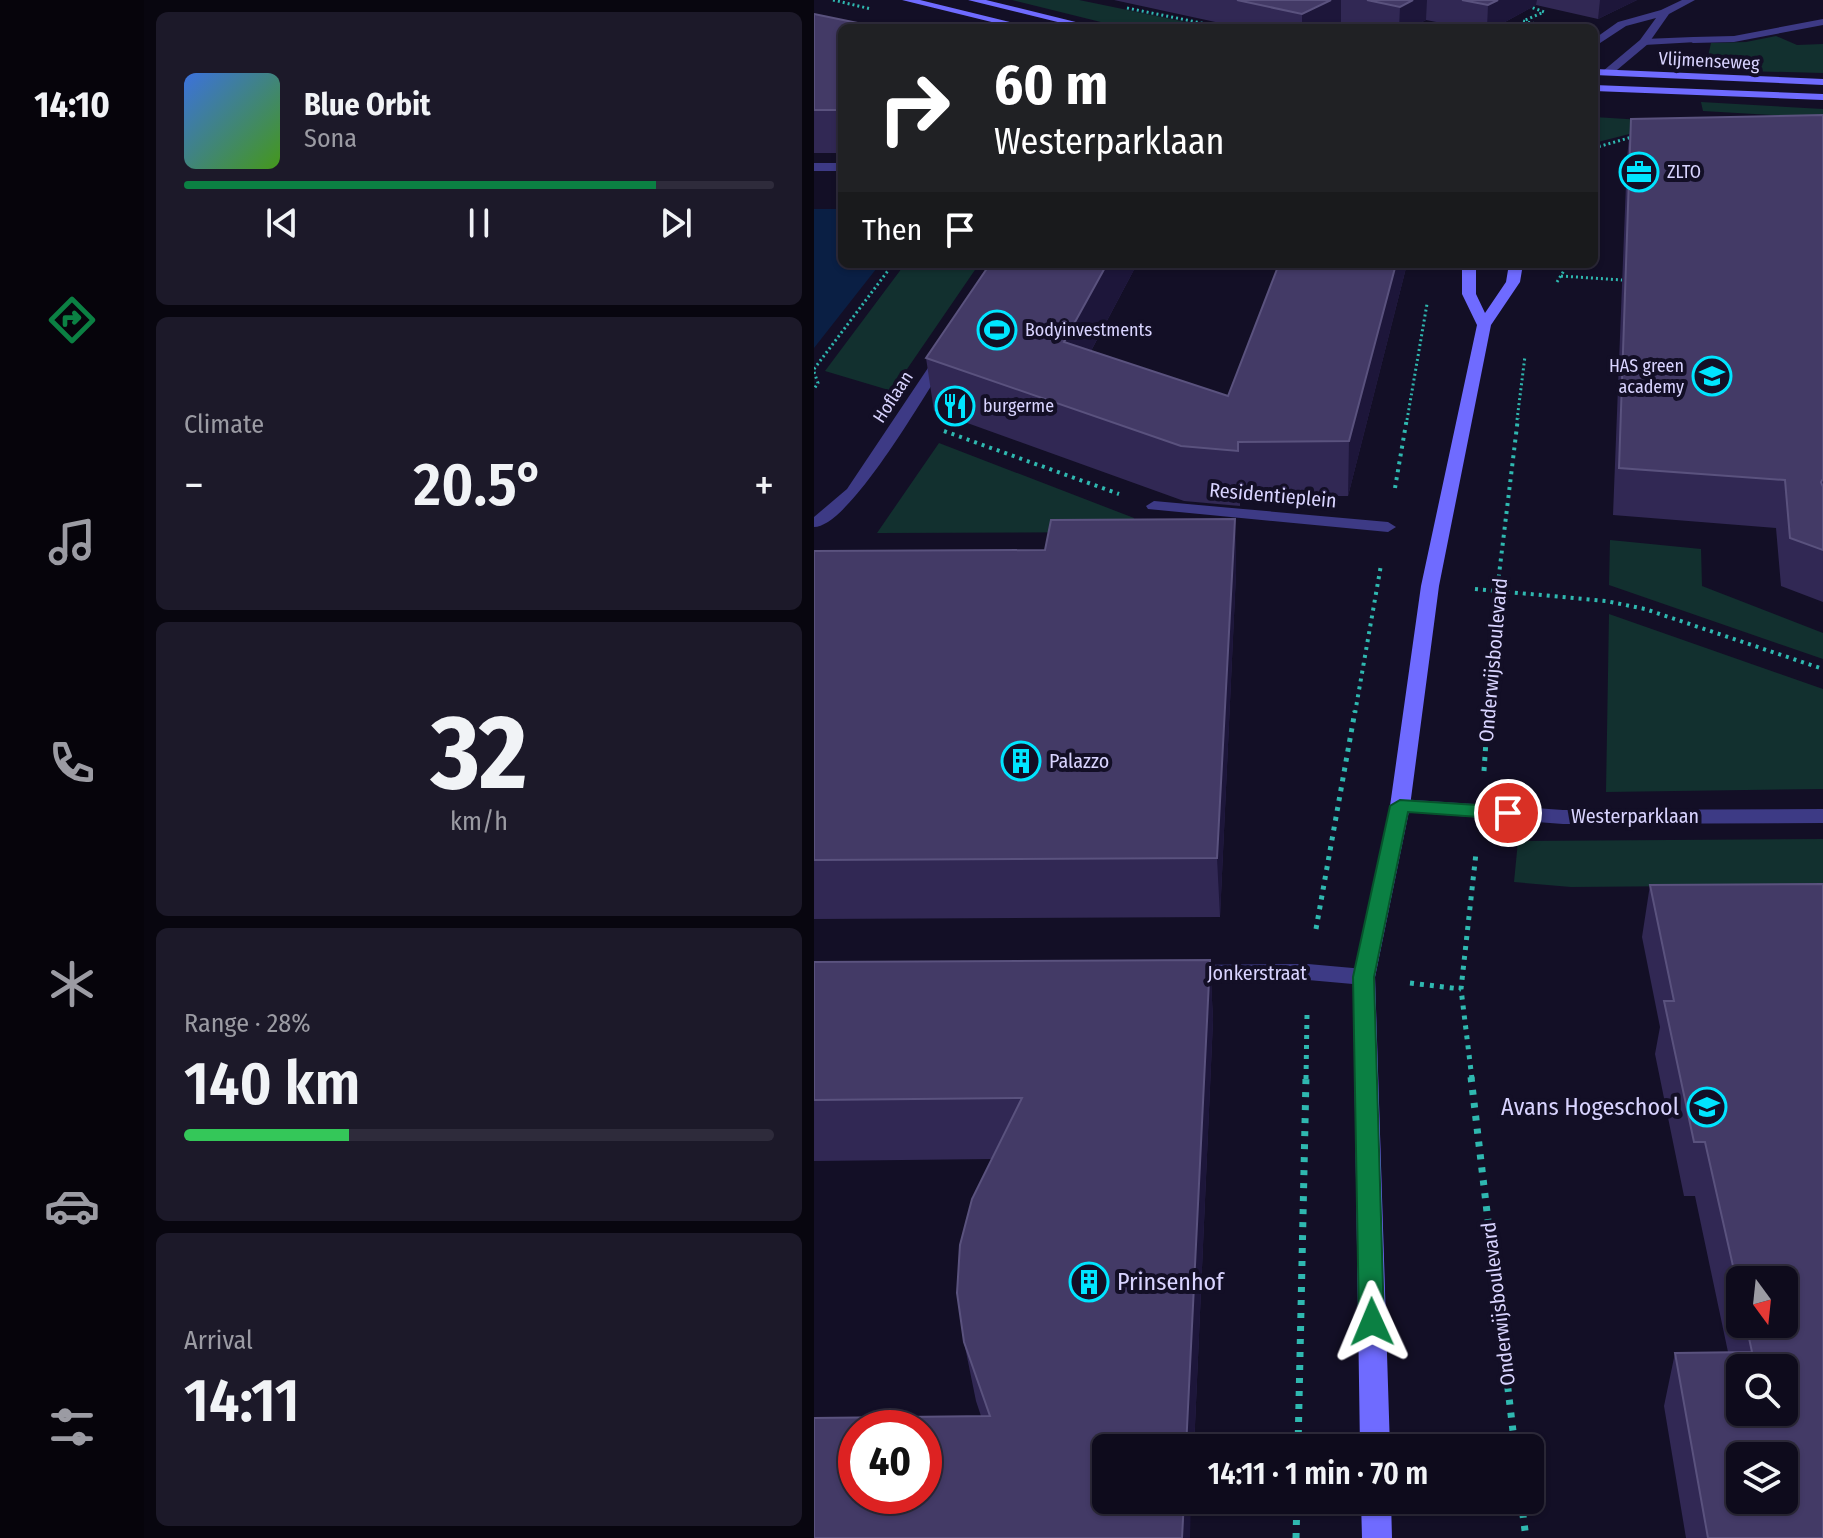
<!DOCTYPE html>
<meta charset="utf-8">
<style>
body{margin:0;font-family:"Fira Sans Condensed",sans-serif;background:#1c1929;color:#f1f3f6;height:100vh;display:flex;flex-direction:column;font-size:30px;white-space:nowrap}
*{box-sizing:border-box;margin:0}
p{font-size:26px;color:#9b9ba3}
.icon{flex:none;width:44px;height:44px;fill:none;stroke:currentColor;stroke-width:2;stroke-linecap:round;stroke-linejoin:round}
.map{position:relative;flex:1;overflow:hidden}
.sheet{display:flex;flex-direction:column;gap:12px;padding:12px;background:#08060f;width:670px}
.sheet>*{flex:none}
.guide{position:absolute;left:24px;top:24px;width:760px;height:244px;border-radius:12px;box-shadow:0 2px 6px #0004,0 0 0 2px #2e2b3b;background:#202124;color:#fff;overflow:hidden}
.needle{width:52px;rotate:165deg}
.fabs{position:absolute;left:912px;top:1266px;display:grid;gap:16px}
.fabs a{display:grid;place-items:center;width:72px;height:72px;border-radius:12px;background:#0e0b1c;box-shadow:0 2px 6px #0004,0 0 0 2px #2e2b3b;font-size:40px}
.speed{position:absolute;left:24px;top:1410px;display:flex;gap:16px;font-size:40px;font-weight:700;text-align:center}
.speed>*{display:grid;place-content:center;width:104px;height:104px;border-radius:50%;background:#0e0b1c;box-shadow:0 2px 6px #0004,0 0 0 2px #2e2b3b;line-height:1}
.speed .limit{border:12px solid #d22;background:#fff;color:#111}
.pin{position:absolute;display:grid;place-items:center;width:68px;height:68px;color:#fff;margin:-34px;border:4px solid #fff;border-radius:50%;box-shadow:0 2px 8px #0007}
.me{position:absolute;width:88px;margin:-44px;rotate:359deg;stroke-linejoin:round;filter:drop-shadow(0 0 6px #0008)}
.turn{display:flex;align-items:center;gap:28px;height:168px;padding:0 24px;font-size:36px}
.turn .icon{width:104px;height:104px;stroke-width:2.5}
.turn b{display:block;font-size:56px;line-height:68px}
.then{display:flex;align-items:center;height:76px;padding:0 24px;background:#0003;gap:16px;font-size:30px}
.big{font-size:60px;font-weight:600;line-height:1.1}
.sheet .widget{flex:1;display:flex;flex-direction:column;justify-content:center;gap:12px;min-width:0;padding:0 28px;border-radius:12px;background:#1c1929}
.sheet .dial{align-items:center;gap:0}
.dial b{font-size:104px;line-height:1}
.song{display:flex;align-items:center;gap:24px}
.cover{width:96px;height:96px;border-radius:12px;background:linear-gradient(135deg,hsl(220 70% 55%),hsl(100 70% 35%))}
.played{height:8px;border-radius:4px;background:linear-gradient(90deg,#0b8043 80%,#2e2b3b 80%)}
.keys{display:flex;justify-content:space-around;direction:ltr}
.heat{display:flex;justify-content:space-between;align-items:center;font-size:44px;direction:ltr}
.charge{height:12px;border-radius:6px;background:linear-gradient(90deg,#34c759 28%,#2e2b3b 0)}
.trip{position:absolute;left:278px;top:1434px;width:452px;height:80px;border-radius:12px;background:#0e0b1c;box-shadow:0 2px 6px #0004,0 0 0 2px #2e2b3b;font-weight:600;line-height:80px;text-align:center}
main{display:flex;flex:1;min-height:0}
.tabs{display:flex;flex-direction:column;width:144px;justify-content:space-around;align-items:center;background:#06040b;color:#9b9ba3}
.tabs .icon{width:56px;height:56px}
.tabs .selected{color:#0b8043}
.tabs b{font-size:36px;color:#f1f3f6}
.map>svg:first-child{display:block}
.green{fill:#12302f}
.water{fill:#0a1f44}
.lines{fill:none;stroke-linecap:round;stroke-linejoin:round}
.path-far3{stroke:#2fb8b0;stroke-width:3;stroke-dasharray:2 3;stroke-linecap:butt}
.path-far2{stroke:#2fb8b0;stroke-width:4;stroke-dasharray:3 5;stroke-linecap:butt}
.path-far1{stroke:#2fb8b0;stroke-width:5;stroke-dasharray:4 6;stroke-linecap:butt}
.path{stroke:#2fb8b0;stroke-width:7;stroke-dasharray:5 8;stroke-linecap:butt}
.lane{fill:#3d3a85;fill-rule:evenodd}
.street{fill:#3d3a85;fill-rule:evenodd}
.secondary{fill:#6f6bff;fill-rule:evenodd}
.wall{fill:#312854;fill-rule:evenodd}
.shaded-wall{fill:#1d163a}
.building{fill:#433a66;stroke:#5a527e;stroke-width:2;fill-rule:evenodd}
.route{fill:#0b8043;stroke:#07532c;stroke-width:2}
.labels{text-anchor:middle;stroke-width:8;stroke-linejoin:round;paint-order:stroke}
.far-street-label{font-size:18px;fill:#d9d4ff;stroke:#130f26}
.far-poi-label{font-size:18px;fill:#d9d4ff;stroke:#130f26;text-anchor:start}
.street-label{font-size:20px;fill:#d9d4ff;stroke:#130f26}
.poi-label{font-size:20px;fill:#d9d4ff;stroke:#130f26;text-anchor:start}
.near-poi-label{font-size:24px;fill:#d9d4ff;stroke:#130f26;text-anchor:end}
</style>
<main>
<nav class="tabs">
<b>14:10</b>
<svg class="icon selected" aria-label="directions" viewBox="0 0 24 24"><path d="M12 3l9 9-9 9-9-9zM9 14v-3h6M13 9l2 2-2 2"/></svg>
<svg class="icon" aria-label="music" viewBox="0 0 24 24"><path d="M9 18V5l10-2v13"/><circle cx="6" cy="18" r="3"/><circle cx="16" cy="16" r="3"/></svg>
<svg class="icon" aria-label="phone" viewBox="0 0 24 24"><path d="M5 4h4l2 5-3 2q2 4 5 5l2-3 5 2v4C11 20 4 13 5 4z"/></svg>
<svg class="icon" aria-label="climate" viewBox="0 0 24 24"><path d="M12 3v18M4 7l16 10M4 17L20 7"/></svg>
<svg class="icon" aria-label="car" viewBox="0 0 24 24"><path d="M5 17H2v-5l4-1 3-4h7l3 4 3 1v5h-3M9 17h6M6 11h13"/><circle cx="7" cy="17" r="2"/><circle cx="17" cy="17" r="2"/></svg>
<svg class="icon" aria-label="filters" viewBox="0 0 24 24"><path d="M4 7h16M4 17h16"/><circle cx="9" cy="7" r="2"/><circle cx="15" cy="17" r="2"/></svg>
</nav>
<section class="sheet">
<div class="widget">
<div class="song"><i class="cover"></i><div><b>Blue Orbit</b><p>Sona</p></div></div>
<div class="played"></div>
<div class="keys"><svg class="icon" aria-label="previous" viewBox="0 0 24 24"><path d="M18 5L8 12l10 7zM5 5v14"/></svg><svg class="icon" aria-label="pause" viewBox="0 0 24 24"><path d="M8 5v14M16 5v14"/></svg><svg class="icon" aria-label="next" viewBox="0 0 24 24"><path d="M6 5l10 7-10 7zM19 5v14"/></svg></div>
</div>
<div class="widget"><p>Climate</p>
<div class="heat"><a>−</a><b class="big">20.5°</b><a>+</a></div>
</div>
<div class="widget dial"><b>32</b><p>km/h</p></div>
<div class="widget"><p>Range · 28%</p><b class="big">140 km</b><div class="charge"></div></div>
<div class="widget"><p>Arrival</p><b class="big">14:11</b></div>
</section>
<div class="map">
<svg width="1009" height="1538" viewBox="0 0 1009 1538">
<rect width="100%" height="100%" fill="#130f26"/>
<path class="green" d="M 198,0 L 265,0 L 401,28 L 311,28 Z
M 962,36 L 983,45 L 1009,44 L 1009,73 L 891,70 L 897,43 L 932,42 Z
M 887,102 L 1009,109 L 1009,118 L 889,111 Z
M 780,117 L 845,121 L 831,130 L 780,143 Z
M 91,264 L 165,264 L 78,391 L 11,371 Z
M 125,443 L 320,518 L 319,532 L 63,533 Z
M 796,540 L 887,549 L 888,586 L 1009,633 L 1009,659 L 795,585 Z
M 795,614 L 1009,689 L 1009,789 L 792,792 Z
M 1009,839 L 1009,885 L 757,887 L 700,882 L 704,841 Z"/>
<path class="water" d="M 0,209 L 28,209 L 28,264 L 66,264 L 0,348 Z"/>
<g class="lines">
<path class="path-far3" d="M 19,0 L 57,9
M 714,6 L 730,12 L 709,21 L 739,28
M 313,8 L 412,28
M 780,148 L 818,137
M 747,276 L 808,280
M 743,282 L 754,264
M 0,369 L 79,264
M 0,372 L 4,383 L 0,389
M 593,420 L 613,304
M 703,420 L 711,356"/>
<path class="path-far2" d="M 130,431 L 305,494
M 581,488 L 593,418
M 661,589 L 792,601 L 831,609 L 1009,669
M 541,713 L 567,565
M 674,713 L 683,591 L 704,418"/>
<path class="path-far1" d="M 670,771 L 674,711
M 502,929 L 541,711
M 596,983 L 647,989
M 492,1079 L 493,1014
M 658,1079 L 647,989 L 662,853"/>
<path class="path" d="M 657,1077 L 701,1448
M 484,1448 L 492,1077
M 707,1500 L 712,1538
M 482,1538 L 483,1500"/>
<path class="lane" d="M 879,37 L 884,40 L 883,42 L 830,45 L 825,42 L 830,39 Z"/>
<path class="street" d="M 868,0 L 881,0 L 855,14 L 834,44 L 797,75 L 789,75 L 789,71 L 826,40 L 842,18 L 812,26 L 780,47 L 780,39 L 804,22 L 847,10 Z
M 1009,19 L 1009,25 L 920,42 L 879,43 L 874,40 L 879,37 L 920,36 Z
M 0,163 L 28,163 L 28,171 L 0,171 Z
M 129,352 L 136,356 C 114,389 36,527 0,527 L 0,517 L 33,489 L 124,353 Z
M 340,501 L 574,522 L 582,527 L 574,532 L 334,509 L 332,506 Z
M 586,799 L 749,810 L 1009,809 L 1009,823 L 749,824 L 579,811 L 576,806 Z
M 494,964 L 550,969 L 558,971 L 561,977 L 558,983 L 550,985 L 494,980 L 372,981 L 364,979 L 361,973 L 364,967 L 372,965 Z"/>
<path class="secondary" d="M 88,0 L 106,0 L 220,28 L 202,28 Z
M 154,0 L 172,0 L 286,28 L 268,28 Z
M 780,69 L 1009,79 L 1009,85 L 780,75 Z
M 780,85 L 1009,94 L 1009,100 L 780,91 Z
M 648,264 L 662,264 L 662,294 L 671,313 L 692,282 L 695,264 L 709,264 L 706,282 L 677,325 L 625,586 L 596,806 L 561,977 L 576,1448 L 546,1448 L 539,977 L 576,806 L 607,586 L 663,325 L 648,294 Z
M 547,1500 L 577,1500 L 578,1538 L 548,1538 Z"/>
</g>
<path class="wall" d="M 300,0 L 823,0 L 784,19 L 722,5 L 680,28 L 653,28 L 612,20 L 596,28 L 558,28 L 527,22 L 514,28 L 429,28 Z
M 0,14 L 28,28 L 28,153 L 0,153 Z
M 1009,115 L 1009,602 L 967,586 L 962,528 L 799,515 L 813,158 L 817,119 Z
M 176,264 L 323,264 L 277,351 L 414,396 L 593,264 L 534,496 L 426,496 L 426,506 L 370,501 L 120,411 L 112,358 Z
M 421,519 L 422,573 L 406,917 L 0,919 L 0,551 L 231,550 Z
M 1009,884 L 1009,1538 L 872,1538 L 850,1406 L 861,1353 L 914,1352 L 881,1196 L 870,1196 L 841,1054 L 846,1027 L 828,937 L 836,885 ZM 926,1280 L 970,1280 L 970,1324 L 926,1324 ZM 926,1368 L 970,1368 L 970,1412 L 926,1412 ZM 926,1456 L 970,1456 L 970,1500 L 926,1500 Z
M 396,960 L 399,1020 L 380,1448 L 167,1416 L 162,1401 L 150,1342 L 178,1159 L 0,1161 L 0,962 Z"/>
<path class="shaded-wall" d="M 517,0 L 527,0 L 527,22 L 514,28 L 488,28 L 488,14 Z
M 599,0 L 613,0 L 612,20 L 596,28 L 585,28 L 586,7 Z
M 684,0 L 723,0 L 722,5 L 680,28 L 673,28 L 674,5 Z
M 786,0 L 823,0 L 784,19 Z
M 293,264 L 323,264 L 254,394 L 250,342 Z
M 582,264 L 593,264 L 534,496 L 535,441 Z
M 421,519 L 422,573 L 406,917 L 403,858 Z
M 396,960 L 399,1020 L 380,1448 L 372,1448 Z
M 370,1500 L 377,1500 L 376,1538 L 368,1538 Z"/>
<path class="building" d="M 423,0 L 517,0 L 488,14 Z
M 553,0 L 599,0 L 586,7 Z
M 648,0 L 684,0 L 674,5 Z
M 0,14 L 68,28 L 28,28 L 28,110 L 0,110 Z
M 1009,115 L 1009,479 L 1007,482 L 1009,487 L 1009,550 L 976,538 L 971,480 L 805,468 L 817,119 Z
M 176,264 L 293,264 L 250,342 L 414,396 L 465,264 L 582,264 L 535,441 L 424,442 L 424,451 L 367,446 L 112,358 Z
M 421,519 L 403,858 L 0,860 L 0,551 L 231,550 L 237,520 Z
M 1009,884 L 1009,1538 L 894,1538 L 861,1353 L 938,1352 L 932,1324 L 970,1324 L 970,1280 L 926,1280 L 926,1297 L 891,1142 L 880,1142 L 850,1001 L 860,1001 L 836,885 ZM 926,1368 L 970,1368 L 970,1412 L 926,1412 ZM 926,1456 L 970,1456 L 970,1500 L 926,1500 Z
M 396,960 L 372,1448 L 292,1448 L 292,1500 L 370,1500 L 368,1538 L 0,1538 L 0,1418 L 176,1416 L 150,1342 L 143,1293 L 146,1245 L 158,1199 L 208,1098 L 0,1100 L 0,962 ZM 42,1428 L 110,1428 L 110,1496 L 42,1496 Z"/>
<path class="route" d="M 586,800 L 694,807 L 704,813 L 694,819 L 594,812 L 560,977 L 570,1322 L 566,1330 L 558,1333 L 549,1330 L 545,1322 L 539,977 L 576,806 Z"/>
<defs>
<g id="office-ring" transform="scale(2)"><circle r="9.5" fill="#130f26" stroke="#00e5ff" stroke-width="1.5"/><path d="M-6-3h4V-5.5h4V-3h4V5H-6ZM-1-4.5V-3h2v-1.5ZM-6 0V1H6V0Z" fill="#00e5ff"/></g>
<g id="stadium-ring" transform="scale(2)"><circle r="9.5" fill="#130f26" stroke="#00e5ff" stroke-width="1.5"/><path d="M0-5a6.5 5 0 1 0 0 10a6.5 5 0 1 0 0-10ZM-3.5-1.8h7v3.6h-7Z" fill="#00e5ff"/></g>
<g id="university-ring" transform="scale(2)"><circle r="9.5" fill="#130f26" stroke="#00e5ff" stroke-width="1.5"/><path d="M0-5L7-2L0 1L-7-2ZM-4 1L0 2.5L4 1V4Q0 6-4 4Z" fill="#00e5ff"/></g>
<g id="restaurant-ring" transform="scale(2)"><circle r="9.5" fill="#130f26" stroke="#00e5ff" stroke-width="1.5"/><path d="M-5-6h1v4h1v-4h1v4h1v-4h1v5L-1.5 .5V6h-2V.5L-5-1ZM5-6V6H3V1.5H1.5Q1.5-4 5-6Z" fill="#00e5ff"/></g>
<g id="building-ring" transform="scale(2)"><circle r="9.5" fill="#130f26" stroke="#00e5ff" stroke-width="1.5"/><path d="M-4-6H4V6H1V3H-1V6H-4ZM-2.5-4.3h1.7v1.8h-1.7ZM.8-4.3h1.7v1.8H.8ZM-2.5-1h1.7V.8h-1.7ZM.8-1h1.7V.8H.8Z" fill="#00e5ff"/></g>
</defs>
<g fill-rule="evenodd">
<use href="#office-ring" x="825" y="172"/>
<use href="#stadium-ring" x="183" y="330"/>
<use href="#university-ring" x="898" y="376"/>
<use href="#restaurant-ring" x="141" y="406"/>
<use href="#building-ring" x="207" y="761"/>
<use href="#university-ring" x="893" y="1107"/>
<use href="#building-ring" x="275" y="1282"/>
</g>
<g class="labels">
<g class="far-street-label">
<text transform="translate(895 61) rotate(3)" y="6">Vlijmenseweg</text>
<text transform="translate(79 397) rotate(-57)" y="6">Hoflaan</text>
</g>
<g class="far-poi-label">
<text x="853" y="178">ZLTO</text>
<text x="211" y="336">Bodyinvestments</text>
<text x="870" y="372" text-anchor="end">HAS green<tspan x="870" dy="21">academy</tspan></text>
<text x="169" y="412">burgerme</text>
</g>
<g class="street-label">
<text transform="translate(459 495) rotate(5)" y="7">Residentieplein</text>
<text transform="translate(679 660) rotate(-85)" y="7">Onderwijsboulevard</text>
<text x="821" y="823">Westerparklaan</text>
<text x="443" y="980">Jonkerstraat</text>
<text transform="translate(684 1304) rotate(-97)" y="7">Onderwijsboulevard</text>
</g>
<g class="poi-label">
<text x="235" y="768">Palazzo</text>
</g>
<g class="near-poi-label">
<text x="865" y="1115">Avans Hogeschool</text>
<text x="303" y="1290" text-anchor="start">Prinsenhof</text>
</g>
</g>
</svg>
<div class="fabs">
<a><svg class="needle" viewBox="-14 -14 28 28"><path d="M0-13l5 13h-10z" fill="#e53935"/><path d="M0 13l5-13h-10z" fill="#9b9ba3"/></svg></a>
<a><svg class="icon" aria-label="search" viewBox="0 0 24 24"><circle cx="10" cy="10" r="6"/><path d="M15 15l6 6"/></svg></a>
<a><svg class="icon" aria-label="layers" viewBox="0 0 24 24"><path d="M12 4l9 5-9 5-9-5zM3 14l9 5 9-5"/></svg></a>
</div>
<div class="speed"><div class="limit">40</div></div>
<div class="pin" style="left:694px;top:813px;background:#d93025"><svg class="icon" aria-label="arrive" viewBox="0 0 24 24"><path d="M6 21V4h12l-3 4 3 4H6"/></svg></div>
<svg class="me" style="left:558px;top:1322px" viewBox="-20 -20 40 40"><path d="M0-17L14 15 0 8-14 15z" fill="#0b8043" stroke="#fff" stroke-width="4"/></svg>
<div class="trip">14:11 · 1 min · 70 m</div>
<div class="guide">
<div class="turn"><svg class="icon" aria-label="right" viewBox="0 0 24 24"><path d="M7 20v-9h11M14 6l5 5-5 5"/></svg><div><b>60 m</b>Westerparklaan</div></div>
<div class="then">Then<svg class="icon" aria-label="arrive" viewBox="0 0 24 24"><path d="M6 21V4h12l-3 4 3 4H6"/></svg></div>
</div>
</div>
</main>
